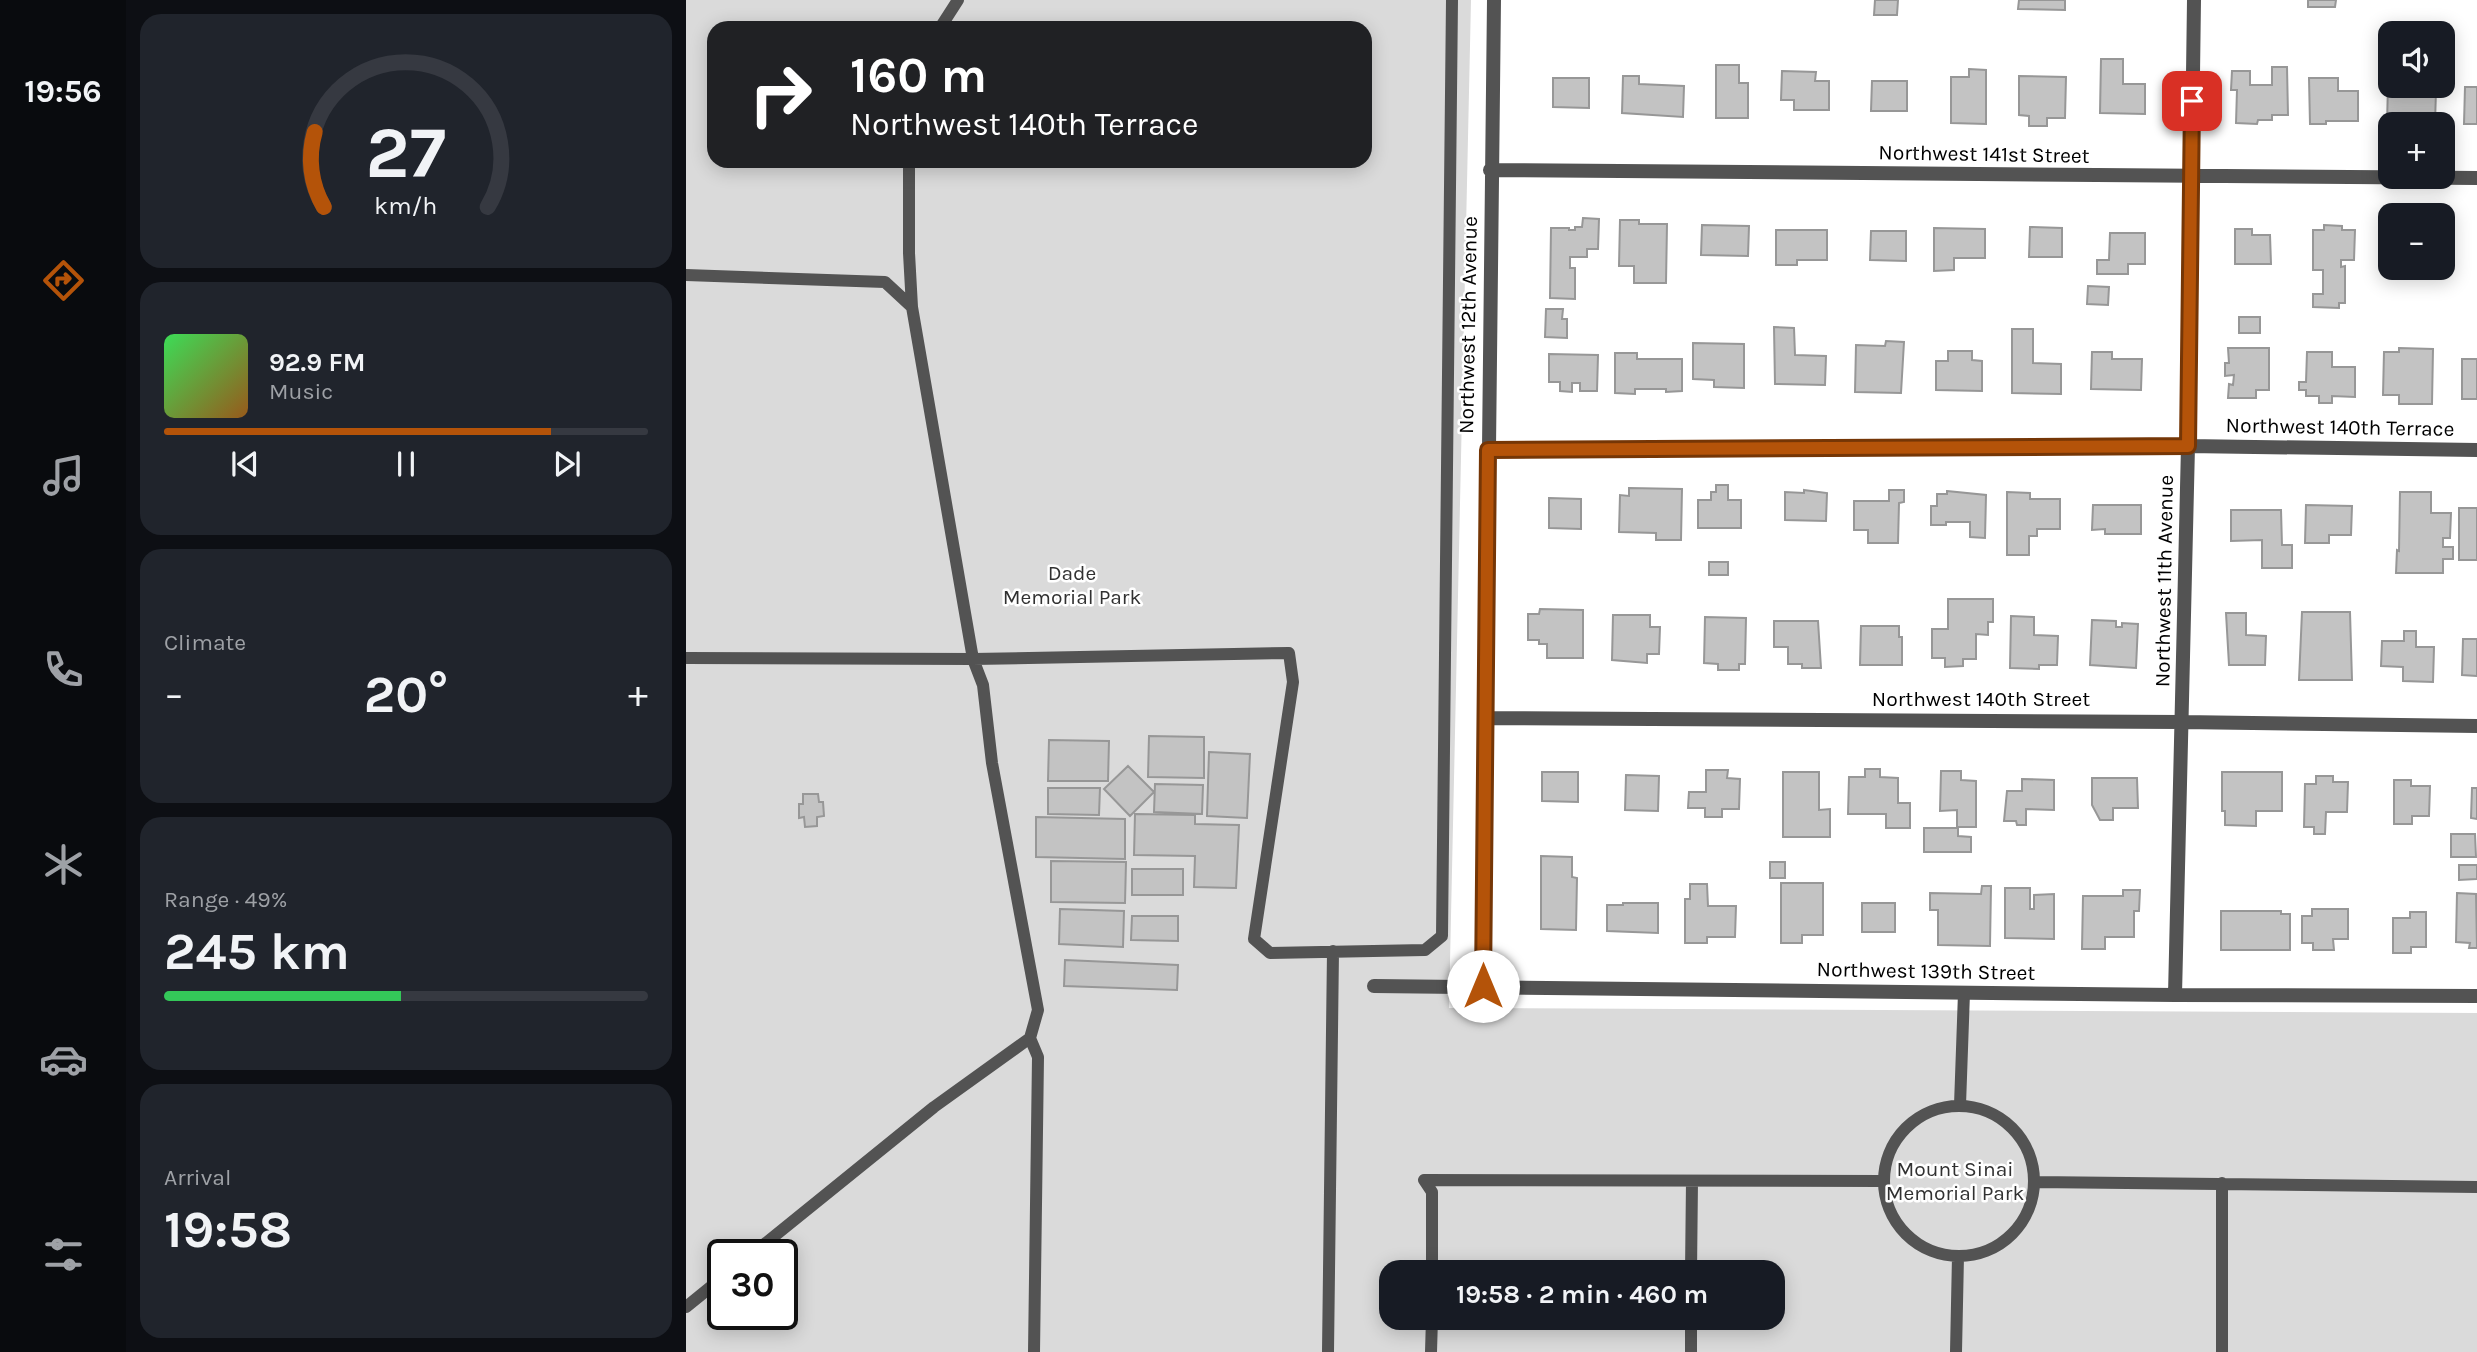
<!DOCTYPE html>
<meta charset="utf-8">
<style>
body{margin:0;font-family:Karla,sans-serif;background:#20242c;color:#f1f3f6;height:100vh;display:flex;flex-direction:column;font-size:26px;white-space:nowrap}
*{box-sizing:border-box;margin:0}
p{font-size:23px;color:#9ea1a6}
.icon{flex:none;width:38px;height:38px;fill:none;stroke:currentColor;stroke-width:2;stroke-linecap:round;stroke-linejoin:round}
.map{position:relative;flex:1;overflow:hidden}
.drawer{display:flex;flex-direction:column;gap:14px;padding:14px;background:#0d0f14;width:560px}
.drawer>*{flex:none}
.banner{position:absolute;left:21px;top:21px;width:665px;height:147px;border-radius:21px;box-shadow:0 4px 18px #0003;background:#202124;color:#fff;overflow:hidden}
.fabs{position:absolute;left:1692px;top:21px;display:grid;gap:14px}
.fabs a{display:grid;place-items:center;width:77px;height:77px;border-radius:14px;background:#171b24;box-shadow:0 4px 18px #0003;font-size:35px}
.speed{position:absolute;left:21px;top:1239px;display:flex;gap:14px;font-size:35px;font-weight:700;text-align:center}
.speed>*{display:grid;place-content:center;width:91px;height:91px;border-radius:50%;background:#171b24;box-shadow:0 4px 18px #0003;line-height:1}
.speed .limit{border:4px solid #111;border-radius:10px;background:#fff;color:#111}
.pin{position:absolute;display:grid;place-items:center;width:60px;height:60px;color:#fff;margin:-30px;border-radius:14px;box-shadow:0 4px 10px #0006}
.me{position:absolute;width:77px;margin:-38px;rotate:0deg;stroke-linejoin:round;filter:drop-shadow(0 0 5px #0008)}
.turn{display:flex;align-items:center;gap:24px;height:147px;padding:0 28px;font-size:32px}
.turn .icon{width:91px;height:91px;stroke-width:2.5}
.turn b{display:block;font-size:49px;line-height:60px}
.big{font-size:52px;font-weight:700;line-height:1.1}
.drawer .widget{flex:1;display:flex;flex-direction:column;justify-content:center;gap:10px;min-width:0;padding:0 24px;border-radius:21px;background:#20242c}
.drawer .dial{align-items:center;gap:0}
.dial svg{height:182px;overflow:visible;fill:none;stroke:#363941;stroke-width:7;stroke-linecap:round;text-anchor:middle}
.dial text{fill:#f1f3f6;stroke:none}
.song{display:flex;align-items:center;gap:21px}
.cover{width:84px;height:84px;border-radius:10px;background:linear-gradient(135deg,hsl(130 70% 55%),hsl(30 70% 35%))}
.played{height:7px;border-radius:4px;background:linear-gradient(90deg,#b45309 80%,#363941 80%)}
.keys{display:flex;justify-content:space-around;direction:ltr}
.heat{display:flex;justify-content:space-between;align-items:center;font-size:38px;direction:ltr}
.charge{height:10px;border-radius:5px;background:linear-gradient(90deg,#34c759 49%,#363941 0)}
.trip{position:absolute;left:693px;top:1260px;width:406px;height:70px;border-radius:21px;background:#171b24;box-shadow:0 4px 18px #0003;font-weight:700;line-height:70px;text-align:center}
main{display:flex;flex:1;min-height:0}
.tabs{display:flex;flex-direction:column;width:126px;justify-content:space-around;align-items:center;background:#090b0e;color:#9ea1a6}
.tabs .icon{width:49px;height:49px}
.tabs .active{color:#b45309}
.tabs b{font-size:32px;color:#f1f3f6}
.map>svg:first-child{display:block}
.green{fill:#dadada;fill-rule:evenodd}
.building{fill:#c3c3c3;stroke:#979797;stroke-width:2}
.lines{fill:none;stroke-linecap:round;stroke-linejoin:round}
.lane{stroke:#535353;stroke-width:12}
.street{stroke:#535353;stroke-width:14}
.route-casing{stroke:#753606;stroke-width:18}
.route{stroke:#b45309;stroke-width:12}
.labels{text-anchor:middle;stroke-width:5;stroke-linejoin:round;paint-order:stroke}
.street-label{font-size:21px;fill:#000;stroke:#fff}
.park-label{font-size:21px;fill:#313131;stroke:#fff}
</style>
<main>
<nav class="tabs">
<b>19:56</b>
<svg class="icon active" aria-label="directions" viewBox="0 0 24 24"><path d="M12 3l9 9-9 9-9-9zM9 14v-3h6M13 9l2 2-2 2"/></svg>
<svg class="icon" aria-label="music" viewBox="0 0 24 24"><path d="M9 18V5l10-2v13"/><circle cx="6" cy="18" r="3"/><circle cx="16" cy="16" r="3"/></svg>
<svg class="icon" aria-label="phone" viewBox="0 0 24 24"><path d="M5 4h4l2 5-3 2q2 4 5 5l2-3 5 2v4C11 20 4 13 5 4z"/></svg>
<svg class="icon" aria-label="climate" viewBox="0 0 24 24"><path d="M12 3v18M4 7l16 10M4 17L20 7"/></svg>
<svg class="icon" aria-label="car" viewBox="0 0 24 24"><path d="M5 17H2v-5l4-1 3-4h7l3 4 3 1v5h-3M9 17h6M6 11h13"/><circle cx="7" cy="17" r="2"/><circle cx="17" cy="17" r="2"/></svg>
<svg class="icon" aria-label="filters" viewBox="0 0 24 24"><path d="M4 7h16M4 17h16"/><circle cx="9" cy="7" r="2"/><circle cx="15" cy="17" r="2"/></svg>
</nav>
<section class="drawer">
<div class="widget dial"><svg viewBox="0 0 100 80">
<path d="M14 69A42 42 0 1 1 86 69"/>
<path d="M14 69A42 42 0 0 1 10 36" stroke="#b45309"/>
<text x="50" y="56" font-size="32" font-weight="700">27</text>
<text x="50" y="72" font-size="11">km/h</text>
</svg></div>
<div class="widget">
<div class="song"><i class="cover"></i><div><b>92.9 FM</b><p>Music</p></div></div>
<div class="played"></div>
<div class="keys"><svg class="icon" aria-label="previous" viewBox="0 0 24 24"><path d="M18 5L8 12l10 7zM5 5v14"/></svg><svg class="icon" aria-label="pause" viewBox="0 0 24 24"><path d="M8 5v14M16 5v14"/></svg><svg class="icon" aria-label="next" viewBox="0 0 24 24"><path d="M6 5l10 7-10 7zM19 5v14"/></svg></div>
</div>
<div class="widget"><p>Climate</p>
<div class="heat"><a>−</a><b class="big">20°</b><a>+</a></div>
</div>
<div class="widget"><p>Range · 49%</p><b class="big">245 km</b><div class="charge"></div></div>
<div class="widget"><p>Arrival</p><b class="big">19:58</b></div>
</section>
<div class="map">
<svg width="1791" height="1352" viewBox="0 0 1791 1352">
<rect width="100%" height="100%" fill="#fff"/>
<path class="green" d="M 0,0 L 785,0 L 763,1008 L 1791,1013 L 1791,1352 L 0,1352 ZM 28,28 L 679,28 L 679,161 L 28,161 ZM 37,1255 L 96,1255 L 96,1314 L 37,1314 ZM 705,1272 L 1087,1272 L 1087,1318 L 705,1318 Z"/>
<path class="building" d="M 1189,0 L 1212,0 L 1211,15 L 1188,15 Z
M 1333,0 L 1379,0 L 1379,10 L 1332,9 Z
M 1622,0 L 1650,0 L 1649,7 L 1622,7 Z
M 1415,59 L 1437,59 L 1437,84 L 1459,84 L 1459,114 L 1414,113 Z
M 1030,65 L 1053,65 L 1053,83 L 1062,83 L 1062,118 L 1030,118 Z
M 1586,67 L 1601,67 L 1602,115 L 1586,115 L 1586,120 L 1572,120 L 1571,124 L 1550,123 L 1551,90 L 1545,90 L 1546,71 L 1564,71 L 1564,85 L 1586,85 Z
M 1283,69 L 1300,70 L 1300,124 L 1265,123 L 1265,77 L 1283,77 Z
M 1096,71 L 1130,72 L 1129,81 L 1143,81 L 1143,110 L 1108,110 L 1108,100 L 1095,100 Z
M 937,76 L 953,76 L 953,84 L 998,86 L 997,117 L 936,113 Z
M 1333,76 L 1380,77 L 1379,118 L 1361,118 L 1361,126 L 1343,126 L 1343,116 L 1333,115 Z
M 867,78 L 903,78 L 903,108 L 867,107 Z
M 1623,78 L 1652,78 L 1652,91 L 1672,91 L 1672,121 L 1640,121 L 1640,124 L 1624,124 Z
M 1186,81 L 1221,81 L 1221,111 L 1185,111 Z
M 1702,84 L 1704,86 L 1721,86 L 1721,90 L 1750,90 L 1749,124 L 1701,124 Z
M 1779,87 L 1791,87 L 1791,124 L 1778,124 Z
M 897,218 L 913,219 L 912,249 L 901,249 L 901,257 L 884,257 L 884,268 L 889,268 L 889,299 L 864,298 L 865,228 L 883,228 L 883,230 L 889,230 L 889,227 L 896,227 Z
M 934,220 L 953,220 L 953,224 L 981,224 L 980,283 L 948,283 L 948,266 L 933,266 Z
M 1016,225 L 1063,226 L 1062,256 L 1015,255 Z
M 1638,225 L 1656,226 L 1656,230 L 1669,230 L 1668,260 L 1655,260 L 1655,267 L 1659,266 L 1659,303 L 1653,303 L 1653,308 L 1627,307 L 1627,294 L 1637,294 L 1637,270 L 1627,270 L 1627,230 L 1638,230 Z
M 1344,227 L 1376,228 L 1376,257 L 1343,257 Z
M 1248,228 L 1299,229 L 1299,258 L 1268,258 L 1268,270 L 1248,271 Z
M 1549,229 L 1566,229 L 1566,235 L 1584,235 L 1585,264 L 1549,264 Z
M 1090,230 L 1141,230 L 1141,260 L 1111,260 L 1111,265 L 1090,265 Z
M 1185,231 L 1220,231 L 1220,261 L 1184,260 Z
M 1424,233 L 1459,233 L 1459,264 L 1442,264 L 1442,274 L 1411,274 L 1411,260 L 1423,260 Z
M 1402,286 L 1423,287 L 1422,305 L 1401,304 Z
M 860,309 L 877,309 L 876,319 L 881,319 L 881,338 L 859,337 Z
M 1553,317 L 1574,317 L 1574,333 L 1553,333 Z
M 1088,327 L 1108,328 L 1109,355 L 1140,356 L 1139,385 L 1089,384 Z
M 1326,329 L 1347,329 L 1347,363 L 1375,364 L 1375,394 L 1326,393 Z
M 1200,341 L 1218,342 L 1215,393 L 1169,392 L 1170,345 L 1199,346 Z
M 1007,343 L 1058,344 L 1058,388 L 1028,387 L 1028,380 L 1007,379 Z
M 1542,348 L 1583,348 L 1583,390 L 1570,390 L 1570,398 L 1542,398 L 1543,384 L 1547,385 L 1548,375 L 1539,376 L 1539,363 L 1543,363 Z
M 1713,348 L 1747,349 L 1746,404 L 1713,404 L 1713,395 L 1697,395 L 1698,352 L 1713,352 Z
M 1262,351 L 1286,351 L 1286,360 L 1296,361 L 1296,391 L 1250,390 L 1250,361 L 1262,361 Z
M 1406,352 L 1426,352 L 1426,359 L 1456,359 L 1455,390 L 1405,389 Z
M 1621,352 L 1646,352 L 1646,367 L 1669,367 L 1669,397 L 1646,396 L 1646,403 L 1633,403 L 1633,396 L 1620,396 L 1620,390 L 1613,390 L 1613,382 L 1620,382 Z
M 929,353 L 951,353 L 951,359 L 996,359 L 996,391 L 980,392 L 980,389 L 949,389 L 949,394 L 929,393 Z
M 863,354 L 912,355 L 911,391 L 894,391 L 894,383 L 886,383 L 886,392 L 874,391 L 874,382 L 863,382 Z
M 1776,359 L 1791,359 L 1791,399 L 1776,399 Z
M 1030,485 L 1042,485 L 1042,500 L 1055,500 L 1055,528 L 1012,528 L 1012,500 L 1025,500 L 1025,492 L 1030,492 Z
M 943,488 L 996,489 L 995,540 L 970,540 L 970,533 L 933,532 L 934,495 L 943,496 Z
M 1118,490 L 1141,493 L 1140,521 L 1099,520 L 1099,492 L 1118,493 Z
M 1203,490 L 1218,490 L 1218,502 L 1213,503 L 1212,543 L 1182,543 L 1182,530 L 1168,530 L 1168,501 L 1203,501 Z
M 1261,491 L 1300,495 L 1299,538 L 1284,537 L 1284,522 L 1260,522 L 1260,525 L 1245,525 L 1245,506 L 1251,506 L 1251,494 L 1261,494 Z
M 1321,492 L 1344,493 L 1344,499 L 1374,499 L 1374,529 L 1351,529 L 1351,536 L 1343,536 L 1343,555 L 1321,555 Z
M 1714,492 L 1745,492 L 1745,513 L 1765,513 L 1764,538 L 1757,538 L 1757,547 L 1767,547 L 1767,559 L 1757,559 L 1757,573 L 1710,573 L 1711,550 L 1713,551 Z
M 863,498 L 895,499 L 895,529 L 863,528 Z
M 1407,505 L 1455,505 L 1455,534 L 1419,534 L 1419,529 L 1406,530 Z
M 1620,505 L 1666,506 L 1665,535 L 1643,535 L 1643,543 L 1619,543 Z
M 1773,508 L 1791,508 L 1791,560 L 1773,560 Z
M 1545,510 L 1595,510 L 1596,545 L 1606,545 L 1606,568 L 1576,568 L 1576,540 L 1545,541 Z
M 1023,562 L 1042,562 L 1042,575 L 1023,575 Z
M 1262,599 L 1307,599 L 1307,622 L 1302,622 L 1302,635 L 1290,634 L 1290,659 L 1277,659 L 1277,666 L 1259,667 L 1259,658 L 1246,658 L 1246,629 L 1262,629 Z
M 854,609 L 897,610 L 897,658 L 861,658 L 861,644 L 853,644 L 853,640 L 842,640 L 842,614 L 853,614 Z
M 1616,612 L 1664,612 L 1666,680 L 1613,680 Z
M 1540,613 L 1560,613 L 1560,635 L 1580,636 L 1579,665 L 1543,665 Z
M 927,615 L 964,615 L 964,627 L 974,627 L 973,654 L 961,654 L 961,663 L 926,660 Z
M 1325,616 L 1348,617 L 1348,635 L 1372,636 L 1371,665 L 1353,665 L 1353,669 L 1324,668 Z
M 1019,617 L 1060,618 L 1059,664 L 1053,664 L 1053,670 L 1032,670 L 1032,664 L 1018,663 Z
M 1406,620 L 1430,621 L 1430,627 L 1436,627 L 1436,623 L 1452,624 L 1450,668 L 1404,665 Z
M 1088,621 L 1132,621 L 1135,668 L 1116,668 L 1116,664 L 1102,664 L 1102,647 L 1088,647 Z
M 1175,626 L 1213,626 L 1213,637 L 1216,637 L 1216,665 L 1174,665 Z
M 1718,631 L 1730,631 L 1730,647 L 1748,647 L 1747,682 L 1717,681 L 1717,667 L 1695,666 L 1696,641 L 1718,641 Z
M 1777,639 L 1791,639 L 1791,676 L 1776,675 Z
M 463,736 L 518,737 L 518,778 L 462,777 Z
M 363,740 L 423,741 L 422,781 L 362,781 Z
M 523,752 L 564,754 L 561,818 L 521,816 Z
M 442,766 L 468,792 L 444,816 L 418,789 Z
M 1179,769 L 1194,769 L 1194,777 L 1212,778 L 1212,803 L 1224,803 L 1224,828 L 1200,828 L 1200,814 L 1162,814 L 1163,777 L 1179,777 Z
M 1020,770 L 1042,770 L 1041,778 L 1054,779 L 1053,809 L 1036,809 L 1036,817 L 1019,817 L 1019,808 L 1002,808 L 1003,792 L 1020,792 Z
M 1255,771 L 1275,771 L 1275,780 L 1290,781 L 1290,827 L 1271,827 L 1271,810 L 1254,811 Z
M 856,772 L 892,772 L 892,802 L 856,801 Z
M 1097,772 L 1133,772 L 1133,810 L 1144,809 L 1144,837 L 1097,837 Z
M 1536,772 L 1596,772 L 1596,811 L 1570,811 L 1570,826 L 1539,825 L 1539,811 L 1536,811 Z
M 940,775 L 973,776 L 972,811 L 939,810 Z
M 1630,776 L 1647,776 L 1647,782 L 1662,782 L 1661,812 L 1640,812 L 1639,834 L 1628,834 L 1628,827 L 1618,827 L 1619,784 L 1630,784 Z
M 1406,778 L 1451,778 L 1452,808 L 1427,808 L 1427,820 L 1414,820 L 1406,805 Z
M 1336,779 L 1368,780 L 1368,810 L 1340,809 L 1340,825 L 1331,825 L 1330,821 L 1318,821 L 1321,791 L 1336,791 Z
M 1708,780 L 1725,780 L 1725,786 L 1744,786 L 1743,816 L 1726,816 L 1726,824 L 1708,824 Z
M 469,784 L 517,785 L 516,814 L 468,812 Z
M 362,788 L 414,788 L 413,815 L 362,814 Z
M 1786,788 L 1791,788 L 1791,819 L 1785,818 Z
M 117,794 L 132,794 L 133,802 L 137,802 L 138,816 L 131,817 L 131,826 L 119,827 L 118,817 L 113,818 L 113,804 L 117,804 Z
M 449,814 L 509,815 L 509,824 L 553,825 L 550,888 L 508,887 L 509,856 L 448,855 Z
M 350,817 L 439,819 L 439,859 L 350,857 Z
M 1238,828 L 1272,828 L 1272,836 L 1285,837 L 1285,852 L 1238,852 Z
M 1765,834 L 1789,834 L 1790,857 L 1765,857 Z
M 855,856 L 886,857 L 886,877 L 891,878 L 890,930 L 855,929 Z
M 365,861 L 440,862 L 439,903 L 365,902 Z
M 1084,862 L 1099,862 L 1099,878 L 1084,878 Z
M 1773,865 L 1791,865 L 1791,879 L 1773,880 Z
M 446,869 L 497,869 L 497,895 L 446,895 Z
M 1095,883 L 1137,883 L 1137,935 L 1116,935 L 1116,943 L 1095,943 Z
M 1004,884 L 1021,884 L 1022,906 L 1050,906 L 1049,937 L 1021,937 L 1021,943 L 999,943 L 999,899 L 1004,899 Z
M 1296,886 L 1305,886 L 1304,946 L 1252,945 L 1252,910 L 1244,910 L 1244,893 L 1295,894 Z
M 1319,888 L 1344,888 L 1344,909 L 1348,909 L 1348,895 L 1368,894 L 1368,939 L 1319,938 Z
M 1437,890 L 1454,890 L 1453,911 L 1448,911 L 1448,937 L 1419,937 L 1419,949 L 1396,949 L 1397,896 L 1437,896 Z
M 1771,893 L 1790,894 L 1791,948 L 1783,948 L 1784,943 L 1770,942 Z
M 937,903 L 972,903 L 972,933 L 921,931 L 921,905 L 937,905 Z
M 1176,903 L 1209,903 L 1209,932 L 1176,932 Z
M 374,909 L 438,911 L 437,947 L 373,944 Z
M 1626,909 L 1662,909 L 1662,939 L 1647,939 L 1648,950 L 1627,950 L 1627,943 L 1616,943 L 1616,916 L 1626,916 Z
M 1535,911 L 1595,911 L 1595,914 L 1604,914 L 1604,950 L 1535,950 Z
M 1724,912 L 1740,912 L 1740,947 L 1725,947 L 1725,953 L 1707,953 L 1707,918 L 1724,918 Z
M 446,916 L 492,916 L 492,941 L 445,940 Z
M 379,960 L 492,965 L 491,990 L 378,986 Z"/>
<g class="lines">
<path class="lane" d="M 254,28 L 272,0
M 223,161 L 223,253 L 226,307
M 0,275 L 199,282 L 226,307 L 287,659 L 603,653 L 607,682 L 568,939 L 584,953 L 739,950 L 756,936 L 766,0
M 0,658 L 287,659 L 297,685 L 306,763 L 352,1010 L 344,1038 L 248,1107 L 65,1255
M 344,1038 L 352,1057 L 348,1352
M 1274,1105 L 1278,993
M1198 1181a75 75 0 1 1 150 0a75 75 0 1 1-150 0Z
M 1349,1182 L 1791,1187
M 746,1272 L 746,1192 L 738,1180 L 1197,1181
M 1005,1272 L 1006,1181
M 0,1307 L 37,1277
M 642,1352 L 647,951
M 745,1352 L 746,1318
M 1005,1352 L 1005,1318
M 1270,1352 L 1272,1256
M 1536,1352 L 1536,1183"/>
<path class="street" d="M 804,170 L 1791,178
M 802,449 L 1502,446 L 1791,450
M 800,718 L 1496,722 L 1791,726
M 688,986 L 1489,995 L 1791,996
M 797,986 L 808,0
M 1489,995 L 1502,446 L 1508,0"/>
</g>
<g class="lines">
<g class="route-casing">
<path id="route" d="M 797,986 L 802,450 L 1502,446 L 1506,101"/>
</g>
<use href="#route" class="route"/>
</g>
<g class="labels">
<g class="street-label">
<text transform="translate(1298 154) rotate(1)" y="7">Northwest 141st Street</text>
<text transform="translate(782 325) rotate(-89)" y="7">Northwest 12th Avenue</text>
<text transform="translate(1654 427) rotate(1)" y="7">Northwest 140th Terrace</text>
<text transform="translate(1478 581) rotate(-89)" y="7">Northwest 11th Avenue</text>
<text x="1295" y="706">Northwest 140th Street</text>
<text transform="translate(1240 971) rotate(1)" y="7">Northwest 139th Street</text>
</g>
<g class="park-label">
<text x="386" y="580">Dade<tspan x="386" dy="24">Memorial Park</tspan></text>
<text x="1269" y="1176">Mount Sinai<tspan x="1269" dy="24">Memorial Park</tspan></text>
</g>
</g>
</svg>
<div class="fabs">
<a><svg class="icon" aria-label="sound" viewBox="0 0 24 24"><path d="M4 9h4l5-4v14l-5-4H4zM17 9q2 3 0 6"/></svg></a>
<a>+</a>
<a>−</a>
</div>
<div class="speed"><div class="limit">30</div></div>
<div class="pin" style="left:1506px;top:101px;background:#d93025"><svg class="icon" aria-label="arrive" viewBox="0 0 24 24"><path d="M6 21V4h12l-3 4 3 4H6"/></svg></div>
<svg class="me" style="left:797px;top:986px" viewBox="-20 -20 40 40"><circle r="19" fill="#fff"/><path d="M0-13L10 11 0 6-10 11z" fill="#b45309"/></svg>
<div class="trip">19:58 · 2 min · 460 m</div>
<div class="banner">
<div class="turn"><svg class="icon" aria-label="right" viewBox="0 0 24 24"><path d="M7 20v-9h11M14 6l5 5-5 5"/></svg><div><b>160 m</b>Northwest 140th Terrace</div></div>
</div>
</div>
</main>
